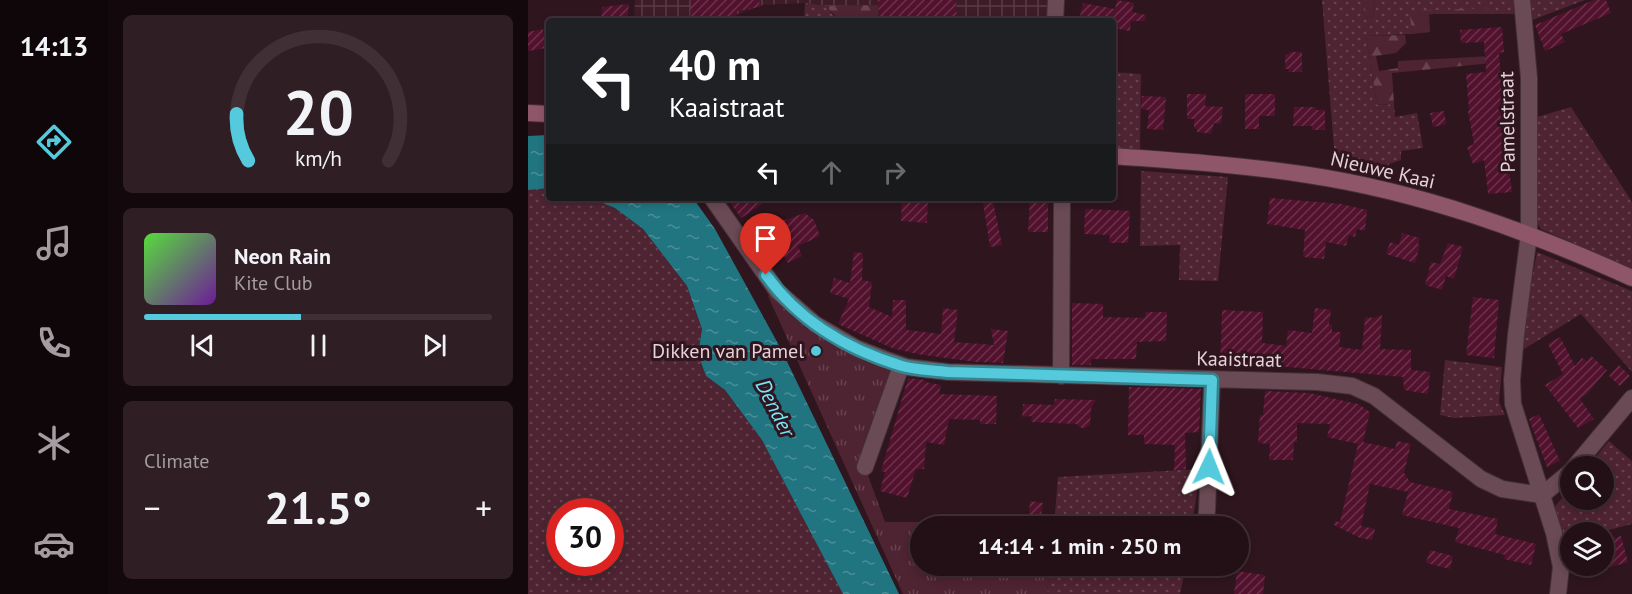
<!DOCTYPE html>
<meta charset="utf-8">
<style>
body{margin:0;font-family:"PT Sans",sans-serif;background:#2f1e23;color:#f1f3f6;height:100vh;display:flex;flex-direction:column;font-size:22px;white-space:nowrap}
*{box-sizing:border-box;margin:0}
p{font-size:20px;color:#a39da1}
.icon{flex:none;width:33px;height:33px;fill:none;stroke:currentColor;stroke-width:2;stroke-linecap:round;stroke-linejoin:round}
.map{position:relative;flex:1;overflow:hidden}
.drawer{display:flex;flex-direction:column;gap:15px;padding:15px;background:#13090c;width:420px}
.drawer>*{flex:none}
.banner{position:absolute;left:18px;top:18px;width:570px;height:183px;border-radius:6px;box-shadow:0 3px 9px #0003,0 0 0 2px #403035;background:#202124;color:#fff;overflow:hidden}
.fabs{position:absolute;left:1032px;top:456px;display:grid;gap:12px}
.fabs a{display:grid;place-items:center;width:54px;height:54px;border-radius:50%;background:#231016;box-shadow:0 3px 9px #0003,0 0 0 2px #403035;font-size:30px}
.speed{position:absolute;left:18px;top:498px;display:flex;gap:12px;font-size:30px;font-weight:700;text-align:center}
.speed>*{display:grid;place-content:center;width:78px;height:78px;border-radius:50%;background:#231016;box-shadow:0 3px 9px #0003,0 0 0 2px #403035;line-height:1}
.speed .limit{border:9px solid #d22;background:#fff;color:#111}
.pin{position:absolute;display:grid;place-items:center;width:51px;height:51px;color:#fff;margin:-62px -26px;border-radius:50% 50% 50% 0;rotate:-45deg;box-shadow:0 0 6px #0007}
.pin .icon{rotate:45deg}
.me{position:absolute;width:66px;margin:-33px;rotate:2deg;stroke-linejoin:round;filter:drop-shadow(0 0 4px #0008)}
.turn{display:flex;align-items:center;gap:21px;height:126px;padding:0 24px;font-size:27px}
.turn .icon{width:78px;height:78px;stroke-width:2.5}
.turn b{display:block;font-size:42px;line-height:51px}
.lanes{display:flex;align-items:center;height:57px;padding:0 24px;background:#0003;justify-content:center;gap:30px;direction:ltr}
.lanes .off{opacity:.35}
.big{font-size:45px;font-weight:600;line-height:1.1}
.drawer .tile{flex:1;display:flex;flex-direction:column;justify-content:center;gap:9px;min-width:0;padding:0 21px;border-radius:9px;background:#2f1e23}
.drawer .dial{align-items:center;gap:0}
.dial svg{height:156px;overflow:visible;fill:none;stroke:#403035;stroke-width:7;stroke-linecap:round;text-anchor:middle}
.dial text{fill:#f1f3f6;stroke:none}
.song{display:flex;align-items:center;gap:18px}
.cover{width:72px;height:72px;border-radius:9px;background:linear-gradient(135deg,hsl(110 70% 55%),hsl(280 70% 35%))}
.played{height:6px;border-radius:3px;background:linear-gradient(90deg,#54cadc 45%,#403035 45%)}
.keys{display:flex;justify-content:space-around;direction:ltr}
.heat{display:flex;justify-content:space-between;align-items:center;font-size:33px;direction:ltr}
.trip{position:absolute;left:382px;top:516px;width:339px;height:60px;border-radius:30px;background:#231016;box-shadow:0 3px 9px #0003,0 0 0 2px #403035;font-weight:600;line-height:60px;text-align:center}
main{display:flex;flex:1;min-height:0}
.tabs{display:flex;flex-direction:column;width:108px;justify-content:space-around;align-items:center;background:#0e0609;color:#a39da1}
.tabs .icon{width:42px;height:42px}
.tabs .selected{color:#54cadc}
.tabs b{font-size:27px;color:#f1f3f6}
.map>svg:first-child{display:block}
.industrial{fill:url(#industrial-grid)}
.grass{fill:url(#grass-dots);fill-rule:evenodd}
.forest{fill:url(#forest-firs)}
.park{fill:url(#park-tufts)}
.water{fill:url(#water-ripples)}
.building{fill:url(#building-hatch)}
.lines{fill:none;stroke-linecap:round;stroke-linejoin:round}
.minor-casing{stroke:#443036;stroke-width:18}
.secondary-casing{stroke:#443036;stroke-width:18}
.minor{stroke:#6a4a54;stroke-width:16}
.secondary{stroke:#8f5669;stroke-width:16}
.route-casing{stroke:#37838f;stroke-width:15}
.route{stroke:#54cadc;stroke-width:10}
.poi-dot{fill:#54cadc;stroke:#2f151e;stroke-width:2}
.labels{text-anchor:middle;stroke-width:6;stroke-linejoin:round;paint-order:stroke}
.street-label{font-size:20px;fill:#e6d2d8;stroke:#2f151e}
.poi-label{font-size:20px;fill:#e6d2d8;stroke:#2f151e;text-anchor:end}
.water-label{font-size:21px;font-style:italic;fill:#79e7f9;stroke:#2f151e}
</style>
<main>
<nav class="tabs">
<b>14:13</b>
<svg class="icon selected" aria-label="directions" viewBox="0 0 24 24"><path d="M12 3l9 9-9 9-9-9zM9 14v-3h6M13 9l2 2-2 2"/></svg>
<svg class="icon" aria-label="music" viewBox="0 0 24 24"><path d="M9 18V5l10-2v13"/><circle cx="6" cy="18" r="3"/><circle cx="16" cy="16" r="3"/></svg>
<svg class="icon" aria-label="phone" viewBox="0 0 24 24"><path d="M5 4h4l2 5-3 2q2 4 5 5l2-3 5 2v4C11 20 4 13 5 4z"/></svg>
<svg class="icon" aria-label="climate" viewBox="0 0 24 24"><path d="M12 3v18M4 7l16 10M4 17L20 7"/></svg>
<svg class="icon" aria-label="car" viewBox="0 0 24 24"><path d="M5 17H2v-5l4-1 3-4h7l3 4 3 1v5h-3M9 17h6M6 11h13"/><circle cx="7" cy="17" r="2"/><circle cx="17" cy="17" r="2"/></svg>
</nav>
<section class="drawer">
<div class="tile dial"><svg viewBox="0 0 100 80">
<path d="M14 69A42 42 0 1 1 86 69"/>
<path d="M14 69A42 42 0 0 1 8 45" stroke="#54cadc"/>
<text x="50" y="56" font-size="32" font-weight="700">20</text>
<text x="50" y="72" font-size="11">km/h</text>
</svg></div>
<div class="tile">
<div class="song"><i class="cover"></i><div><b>Neon Rain</b><p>Kite Club</p></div></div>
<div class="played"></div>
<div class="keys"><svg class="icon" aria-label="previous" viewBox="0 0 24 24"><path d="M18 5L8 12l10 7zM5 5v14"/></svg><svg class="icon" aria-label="pause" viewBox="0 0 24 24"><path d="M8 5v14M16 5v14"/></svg><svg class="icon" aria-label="next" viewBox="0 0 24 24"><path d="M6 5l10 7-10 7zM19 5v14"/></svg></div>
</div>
<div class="tile"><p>Climate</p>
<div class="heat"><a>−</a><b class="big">21.5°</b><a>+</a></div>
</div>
</section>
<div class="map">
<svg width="1104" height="594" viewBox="0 0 1104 594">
<defs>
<pattern id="industrial-grid" width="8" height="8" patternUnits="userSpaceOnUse" patternTransform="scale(1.5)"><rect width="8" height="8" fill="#3d1b27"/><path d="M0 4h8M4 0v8" fill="none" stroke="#593b46"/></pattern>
<pattern id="grass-dots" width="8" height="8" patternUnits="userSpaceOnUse" patternTransform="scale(1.5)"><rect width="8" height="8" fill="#4e2332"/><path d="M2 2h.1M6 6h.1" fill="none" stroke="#68424f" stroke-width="1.8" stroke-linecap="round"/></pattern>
<pattern id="forest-firs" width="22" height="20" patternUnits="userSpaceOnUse" patternTransform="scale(1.5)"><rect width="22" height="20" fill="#4e2332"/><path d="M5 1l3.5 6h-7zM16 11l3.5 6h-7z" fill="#68424f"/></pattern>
<pattern id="park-tufts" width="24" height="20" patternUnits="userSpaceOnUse" patternTransform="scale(1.5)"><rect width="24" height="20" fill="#4e2332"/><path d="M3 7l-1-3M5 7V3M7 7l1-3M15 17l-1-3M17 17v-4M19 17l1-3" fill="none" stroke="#68424f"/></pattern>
<pattern id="water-ripples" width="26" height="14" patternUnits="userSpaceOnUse" patternTransform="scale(1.5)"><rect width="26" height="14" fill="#207581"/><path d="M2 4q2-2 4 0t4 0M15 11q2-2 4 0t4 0" fill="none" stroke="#4b8e98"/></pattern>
<pattern id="building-hatch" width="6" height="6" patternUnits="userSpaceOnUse" patternTransform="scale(1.5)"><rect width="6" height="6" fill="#52112d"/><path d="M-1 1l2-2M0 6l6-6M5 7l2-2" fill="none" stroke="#6b334b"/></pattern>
</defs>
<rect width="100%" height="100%" fill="#2f151e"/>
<path class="industrial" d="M 107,0 L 524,0 L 519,21 L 350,21 L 350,5 L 299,6 L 277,3 L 234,5 L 197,19 L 197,21 L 106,21 Z"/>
<path class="grass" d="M 794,0 L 836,0 L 837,18 L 846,17 L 845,0 L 988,0 L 989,14 L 961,14 L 960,9 L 883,16 L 884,34 L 838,36 L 849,105 L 866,104 L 867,117 L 889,113 L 895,148 L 873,151 L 873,160 L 861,164 L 860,168 L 807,160 Z
M 998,0 L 1057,0 L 999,22 Z
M 277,3 L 299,6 L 304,14 L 313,21 L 276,21 Z
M 585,72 L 613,74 L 612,152 L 585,149 Z
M 1043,107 L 1104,202 L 1104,269 L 1013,229 L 1009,223 L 1009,117 Z
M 613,171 L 700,177 L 690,281 L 651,280 L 652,245 L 612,246 Z
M 8,188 L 21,188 L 21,198 L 62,198 L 87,208 L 115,229 L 159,286 L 174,329 L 170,354 L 178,376 L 197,390 L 234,440 L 315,594 L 0,594 L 0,190 ZM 32,512 L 82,512 L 82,562 L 32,562 Z
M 1009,252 L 1104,291 L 1104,372 L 1053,314 L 991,352 Z
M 917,360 L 974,367 L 971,402 L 977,415 L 926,418 L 912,415 Z
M 1081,441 L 1104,461 L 1104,524 L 1073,532 L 1042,532 L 1042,549 L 1038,554 L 1025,509 L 1042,488 L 1042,500 L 1076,500 L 1076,466 L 1060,466 Z
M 672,469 L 664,526 L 526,526 L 530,477 Z
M 522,566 L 658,566 L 652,594 L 519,594 Z"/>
<path class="forest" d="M 836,0 L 845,0 L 846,17 L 836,18 Z
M 350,5 L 350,21 C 328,21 312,27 299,6 Z
M 960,8 L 961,14 L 901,14 L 902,32 L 884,34 L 882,16 L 888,11 Z
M 877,35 L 878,43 L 868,53 L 848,56 L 851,71 L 870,68 L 870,61 L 965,56 L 964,63 L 864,73 L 866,104 L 849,105 L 838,36 Z"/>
<path class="park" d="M 244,294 L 303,343 L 341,362 L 373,366 L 337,467 L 357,522 L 526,522 L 526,526 L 393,526 L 393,566 L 522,566 L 519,594 L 375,594 L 240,296 Z"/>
<path class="water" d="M 21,135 L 21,188 L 0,190 L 0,136 Z
M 62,198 L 165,198 L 187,229 L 253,349 L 371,594 L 315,594 L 234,440 L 197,390 L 178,376 L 170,354 L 174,329 L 159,286 L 115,229 L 87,208 Z"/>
<path class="building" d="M 163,0 L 231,0 L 232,7 L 209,11 L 209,15 L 197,19 L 197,21 L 162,21 Z
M 350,0 L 428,0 L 429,21 L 351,21 Z
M 589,0 L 606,3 L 604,12 L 618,15 L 617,21 L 603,21 L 602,31 L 585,28 L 585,21 L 551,21 L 555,3 L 587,9 Z
M 1066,0 L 1078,0 L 1083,13 L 1033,34 L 1037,42 L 1017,51 L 1007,25 Z
M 101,4 L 99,21 L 73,21 L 74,7 Z
M 974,27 L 976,52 L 971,53 L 975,107 L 973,107 L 984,192 L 960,194 L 956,160 L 945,164 L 939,147 L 946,144 L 940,111 L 941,111 L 938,74 L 958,72 L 956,42 L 933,43 L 932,30 Z
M 15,29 L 18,48 L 0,51 L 0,32 Z
M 761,52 L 774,52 L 774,72 L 760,72 L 761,69 L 757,69 L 757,54 L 761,54 Z
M 659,94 L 678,94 L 677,106 L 695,107 L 693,124 L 686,123 L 683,134 L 669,132 L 669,129 L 666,128 L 666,119 L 659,119 Z
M 717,94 L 747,94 L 747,116 L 731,116 L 731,129 L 717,129 Z
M 614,96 L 638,97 L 635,130 L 619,129 L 621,110 L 613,109 Z
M 766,107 L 788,107 L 788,110 L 797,110 L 797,130 L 784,130 L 784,126 L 765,126 Z
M 916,111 L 918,124 L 905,127 L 902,113 Z
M 199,198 L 243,198 L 213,218 Z
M 374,198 L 400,198 L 399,223 L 373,221 Z
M 502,198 L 520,198 L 520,232 L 500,232 Z
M 742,198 L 813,204 L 839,210 L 837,231 L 829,229 L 827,237 L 821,235 L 818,246 L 798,242 L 796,259 L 775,257 L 777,230 L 739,224 Z
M 465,201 L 474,245 L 462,247 L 455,203 Z
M 557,209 L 602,211 L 600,243 L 581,243 L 582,235 L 556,234 Z
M 277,213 L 286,220 L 292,236 L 270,246 L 274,256 L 260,263 L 254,252 L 239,258 L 221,233 Z
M 874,233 L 892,238 L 890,244 L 892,245 L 887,263 L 858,254 L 862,242 L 871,245 Z
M 920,243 L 935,247 L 926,279 L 918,276 L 914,290 L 897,285 L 903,262 L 912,264 Z
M 326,252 L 335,253 L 334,280 L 344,282 L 341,307 L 364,317 L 365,300 L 378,300 L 378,330 L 413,334 L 415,308 L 430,310 L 426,342 L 466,345 L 463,329 L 480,331 L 475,363 L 448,362 L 389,354 L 364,348 L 310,324 L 321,299 L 302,293 L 306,278 L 322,283 Z
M 945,297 L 971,300 L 966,358 L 938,355 Z
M 544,303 L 575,304 L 575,317 L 617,318 L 617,312 L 639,312 L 638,341 L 609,342 L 608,359 L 563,359 L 563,365 L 544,365 Z
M 787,308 L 803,310 L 801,325 L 804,325 L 804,332 L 813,332 L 811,347 L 834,350 L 837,317 L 846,318 L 854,315 L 852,349 L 883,350 L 883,370 L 902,372 L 900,394 L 876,390 L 875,377 L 712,363 L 712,369 L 692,369 L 694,310 L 735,312 L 734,343 L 758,346 L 760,330 L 784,333 Z
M 1032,337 L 1047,366 L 1054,358 L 1059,361 L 1063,356 L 1079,370 L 1059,394 L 1052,399 L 1066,419 L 1050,428 L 1017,385 L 1035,374 L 1020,344 Z
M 1091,365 L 1102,376 L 1092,386 L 1081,376 Z
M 380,378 L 398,380 L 397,382 L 413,385 L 411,394 L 469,396 L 468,424 L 452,424 L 452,420 L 421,419 L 416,445 L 398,442 L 396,469 L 388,469 L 379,498 L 352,491 L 357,472 L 353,471 Z
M 601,387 L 673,389 L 671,432 L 657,433 L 658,469 L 646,470 L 647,445 L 616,444 L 616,435 L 600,435 Z
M 737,391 L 781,393 L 830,404 L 842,412 L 835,442 L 867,449 L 869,441 L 883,444 L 876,473 L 882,482 L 925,492 L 921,509 L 970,519 L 967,534 L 1008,544 L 1003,565 L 976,559 L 977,555 L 927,542 L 931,528 L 874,515 L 880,492 L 842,484 L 833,526 L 847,529 L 844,540 L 832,538 L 806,525 L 807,521 L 812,522 L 830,444 L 799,437 L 802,424 L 769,423 L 769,442 L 766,442 L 765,460 L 741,460 L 742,444 L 730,443 L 732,415 L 735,416 Z
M 527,399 L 568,400 L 563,408 L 562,425 L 555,429 L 548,424 L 503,422 L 504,416 L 494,417 L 495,404 L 526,405 Z
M 1011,414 L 1032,461 L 1019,467 L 1001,419 Z
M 502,501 L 515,503 L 513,516 L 501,514 Z
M 1093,536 L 1100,562 L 1076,569 L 1076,540 Z
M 902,550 L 925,556 L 922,569 L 898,563 Z
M 709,571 L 737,575 L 735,594 L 706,594 Z"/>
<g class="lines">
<g class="minor-casing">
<path id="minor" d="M 994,0 L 1001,78 L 1001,234 L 988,335 L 984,380 L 985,404 L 1026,533 L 1033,567 L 1030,594
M 527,21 L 528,0
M 184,198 L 249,291 L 287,324 L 328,348 L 356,359 L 379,367 L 420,372 L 789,382 L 824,386 L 846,396 L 953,479 L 974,489 L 1014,495
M 533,376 L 534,198
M 1047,466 L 1104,398
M 337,467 L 373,366
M 1014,495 L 1042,472
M 677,526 L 679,511 L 684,380"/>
</g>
<g class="secondary-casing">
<path id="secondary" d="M 0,113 L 21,114
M 585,156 C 650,161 715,165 780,175 C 893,192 1000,231 1104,278"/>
</g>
<use href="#minor" class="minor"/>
<use href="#secondary" class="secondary"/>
</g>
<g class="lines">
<g class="route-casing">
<path id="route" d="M 238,275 C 271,321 321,350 374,366 C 388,370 405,370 420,372 L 684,380 L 681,467"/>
</g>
<use href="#route" class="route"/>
</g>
<circle class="poi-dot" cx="288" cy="351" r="6"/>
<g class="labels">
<g class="street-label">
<text transform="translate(979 122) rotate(-91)" y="7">Pamelstraat</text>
<text transform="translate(855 170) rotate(13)" y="7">Nieuwe Kaai</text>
<text transform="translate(711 359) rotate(1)" y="7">Kaaistraat</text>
</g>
<g class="poi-label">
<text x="276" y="358">Dikken van Pamel</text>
</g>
<g class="water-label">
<text transform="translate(247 408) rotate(63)" y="7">Dender</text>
</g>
</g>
</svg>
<div class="fabs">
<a><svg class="icon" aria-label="search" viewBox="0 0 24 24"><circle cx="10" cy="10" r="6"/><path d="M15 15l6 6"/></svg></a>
<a><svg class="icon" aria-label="layers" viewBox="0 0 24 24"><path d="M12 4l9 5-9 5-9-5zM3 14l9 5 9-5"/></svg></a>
</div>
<div class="speed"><div class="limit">30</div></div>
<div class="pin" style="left:238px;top:275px;background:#d93025"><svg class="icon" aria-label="arrive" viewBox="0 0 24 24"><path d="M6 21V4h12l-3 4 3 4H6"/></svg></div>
<svg class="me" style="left:681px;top:467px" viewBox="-20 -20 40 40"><path d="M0-17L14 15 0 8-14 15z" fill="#54cadc" stroke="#fff" stroke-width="4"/></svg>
<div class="trip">14:14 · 1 min · 250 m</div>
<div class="banner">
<div class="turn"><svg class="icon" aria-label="left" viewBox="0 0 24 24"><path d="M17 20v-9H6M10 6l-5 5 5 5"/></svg><div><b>40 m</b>Kaaistraat</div></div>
<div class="lanes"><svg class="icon" aria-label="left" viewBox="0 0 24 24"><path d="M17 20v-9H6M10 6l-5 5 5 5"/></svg><svg class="icon off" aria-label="ahead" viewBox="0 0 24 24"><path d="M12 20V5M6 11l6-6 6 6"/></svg><svg class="icon off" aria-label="right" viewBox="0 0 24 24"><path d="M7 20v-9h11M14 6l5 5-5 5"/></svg></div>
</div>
</div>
</main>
